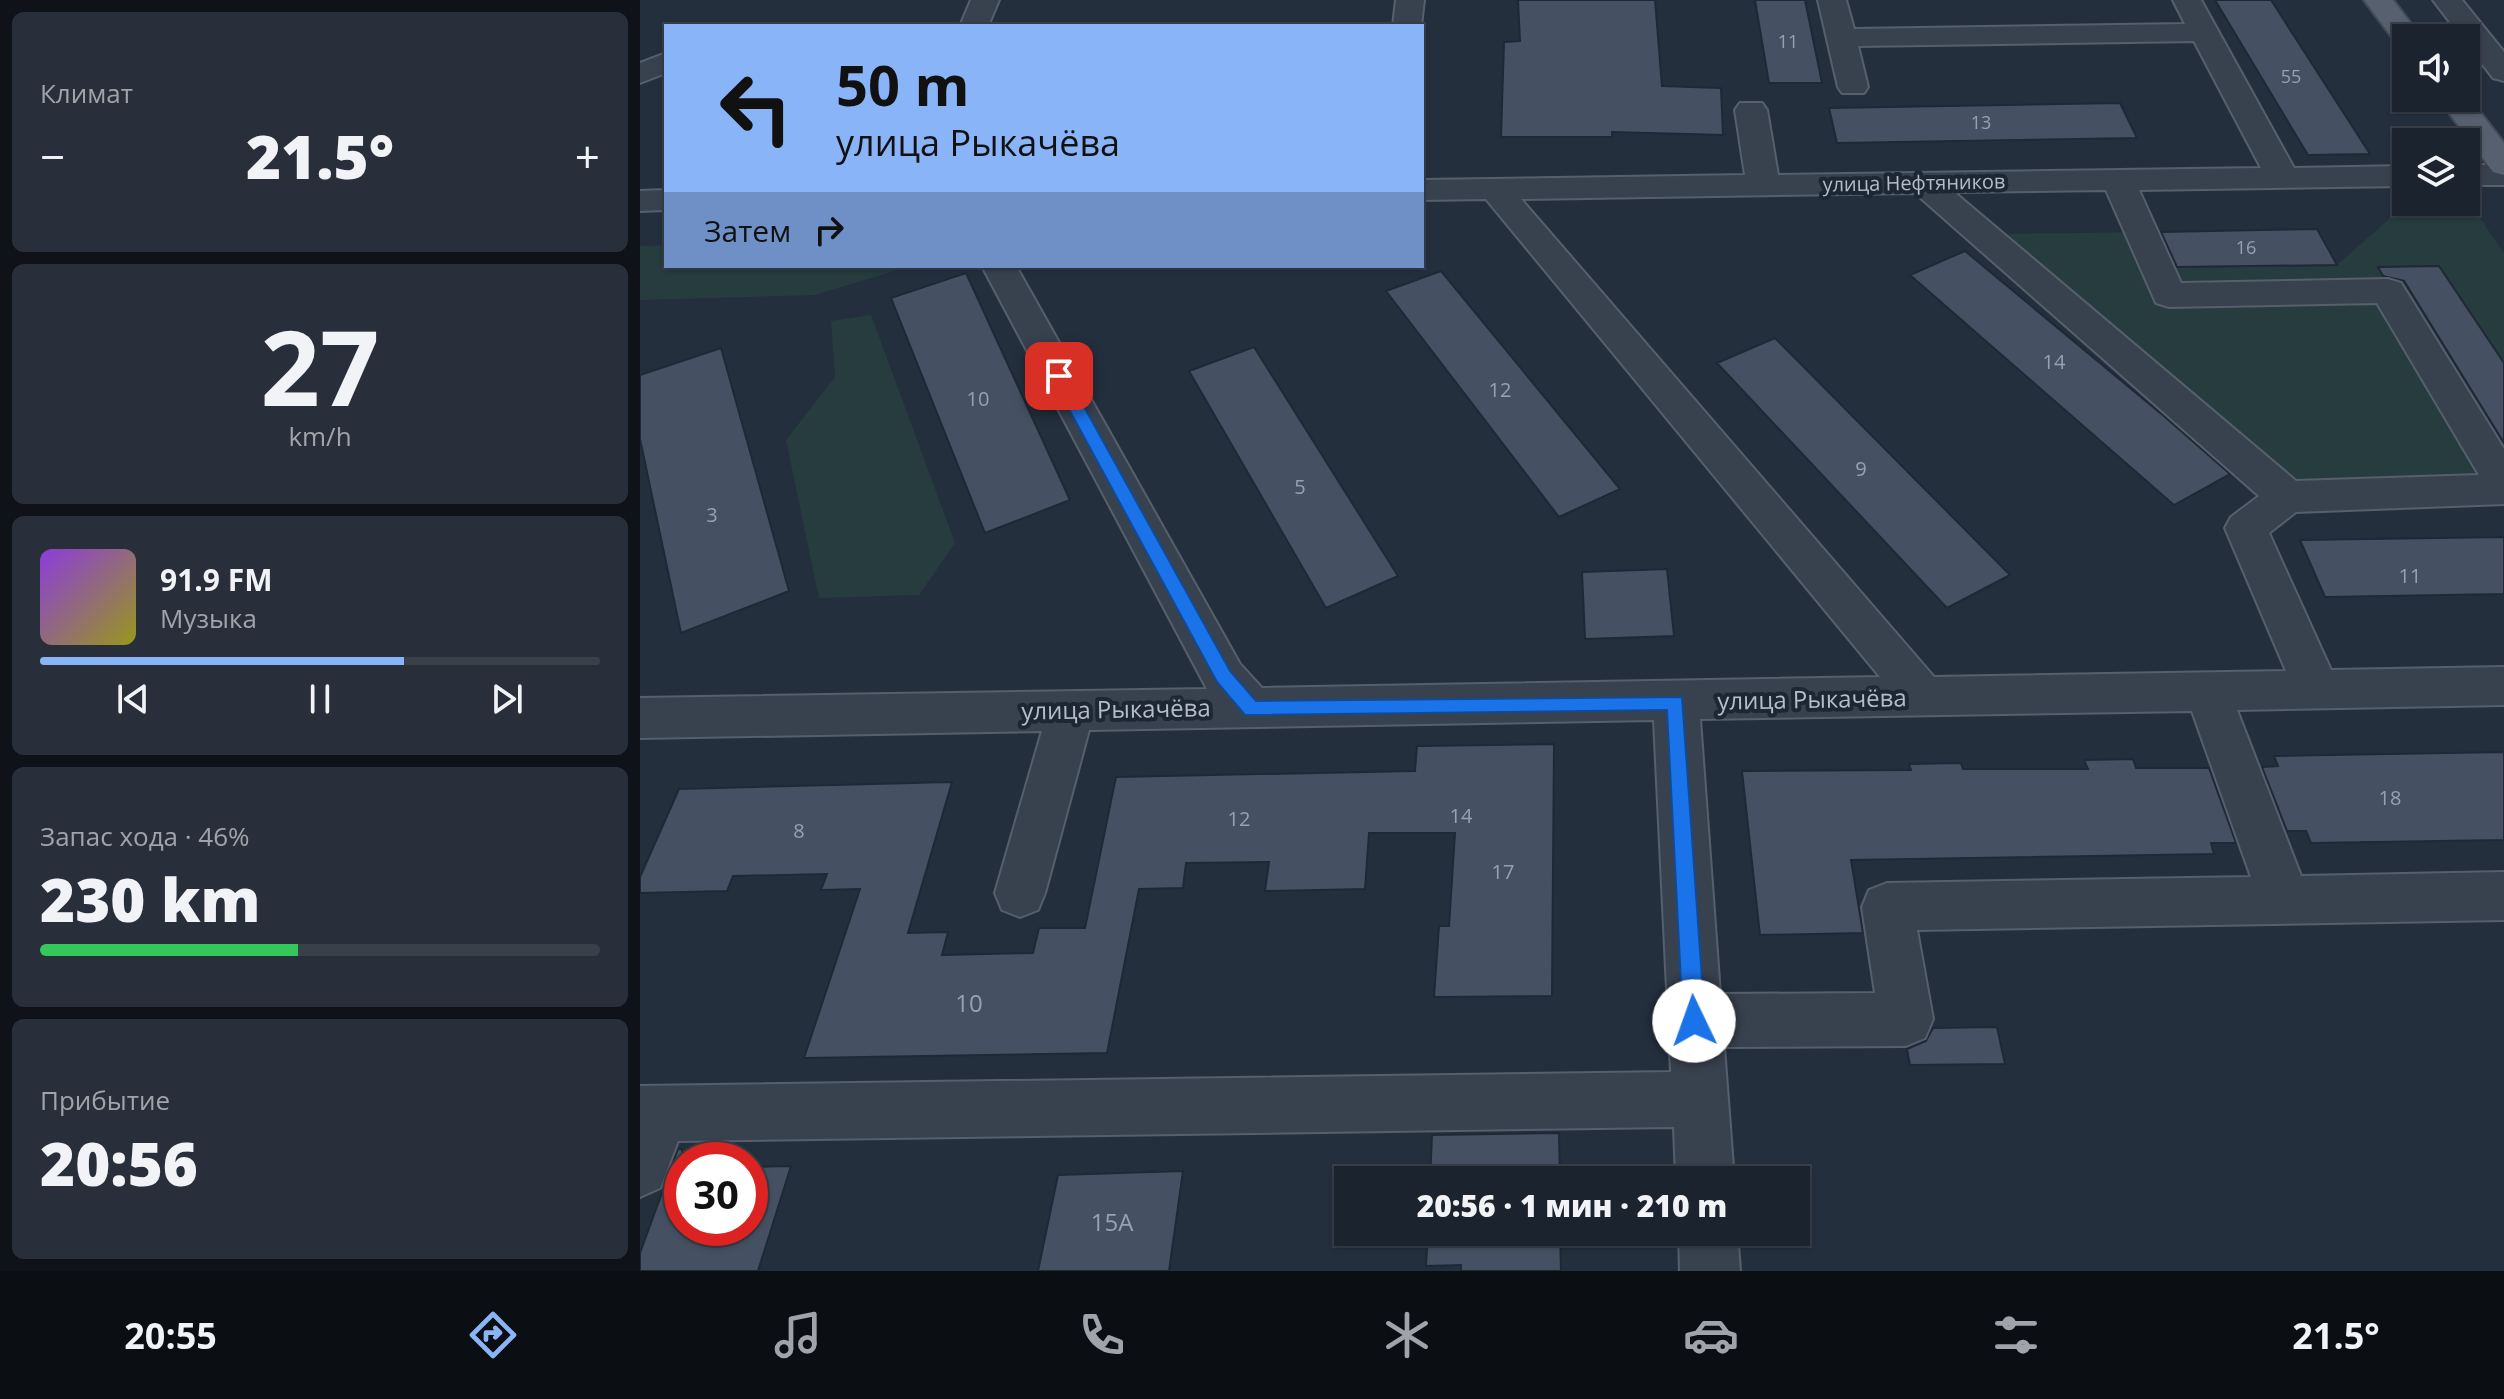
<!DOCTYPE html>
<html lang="ru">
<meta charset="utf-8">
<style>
body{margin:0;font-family:"Open Sans",sans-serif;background:#282f3a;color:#f1f3f6;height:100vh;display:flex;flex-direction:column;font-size:30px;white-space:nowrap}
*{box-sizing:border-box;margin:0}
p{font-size:26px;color:#a0a4aa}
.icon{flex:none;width:44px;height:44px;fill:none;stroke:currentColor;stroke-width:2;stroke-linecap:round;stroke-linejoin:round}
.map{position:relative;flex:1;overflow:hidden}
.drawer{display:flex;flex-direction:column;gap:12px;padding:12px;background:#0f1319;width:640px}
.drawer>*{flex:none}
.guide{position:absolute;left:24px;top:24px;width:760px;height:244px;border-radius:0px;box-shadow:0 2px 6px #0004,0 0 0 2px #39404a;background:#8ab4f8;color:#111;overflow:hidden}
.buttons{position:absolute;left:1752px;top:24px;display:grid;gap:16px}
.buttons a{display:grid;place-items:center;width:88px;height:88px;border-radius:0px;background:#1b232e;box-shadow:0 2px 6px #0004,0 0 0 2px #39404a;font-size:40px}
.speed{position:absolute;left:24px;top:1142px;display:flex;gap:16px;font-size:40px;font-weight:700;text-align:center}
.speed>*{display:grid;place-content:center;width:104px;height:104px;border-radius:50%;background:#1b232e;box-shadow:0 2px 6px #0004,0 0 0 2px #39404a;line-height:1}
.speed .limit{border:12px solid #d22;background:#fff;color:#111}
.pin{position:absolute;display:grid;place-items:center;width:68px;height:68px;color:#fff;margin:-34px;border-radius:16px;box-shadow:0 4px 12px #0006}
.me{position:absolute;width:88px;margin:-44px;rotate:357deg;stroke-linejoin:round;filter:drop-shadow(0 0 6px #0008)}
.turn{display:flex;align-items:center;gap:28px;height:168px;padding:0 40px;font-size:36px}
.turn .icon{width:104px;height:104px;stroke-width:2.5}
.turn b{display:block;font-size:56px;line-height:68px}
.then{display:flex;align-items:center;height:76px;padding:0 40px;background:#0003;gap:16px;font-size:30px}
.big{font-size:60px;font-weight:800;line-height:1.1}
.drawer .tile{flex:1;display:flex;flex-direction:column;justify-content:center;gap:12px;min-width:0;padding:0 28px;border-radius:12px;background:#282f3a}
.drawer .dial{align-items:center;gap:0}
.dial b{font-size:104px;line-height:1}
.song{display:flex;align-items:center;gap:24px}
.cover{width:96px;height:96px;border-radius:12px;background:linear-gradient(135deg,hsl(270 70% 55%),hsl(60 70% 35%))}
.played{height:8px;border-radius:4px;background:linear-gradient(90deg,#8ab4f8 65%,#39404a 65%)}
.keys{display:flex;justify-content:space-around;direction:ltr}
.heat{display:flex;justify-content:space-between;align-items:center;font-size:44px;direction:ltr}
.charge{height:12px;border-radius:6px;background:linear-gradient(90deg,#34c759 46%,#39404a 0)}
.trip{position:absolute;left:694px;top:1166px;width:476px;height:80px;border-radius:0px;background:#1b232e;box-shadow:0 2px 6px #0004,0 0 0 2px #39404a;font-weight:800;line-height:80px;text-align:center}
.tabs{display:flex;height:128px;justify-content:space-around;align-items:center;background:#0b0e12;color:#a0a4aa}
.tabs .icon{width:56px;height:56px}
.tabs .on{color:#8ab4f8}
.tabs b{font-size:36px;color:#f1f3f6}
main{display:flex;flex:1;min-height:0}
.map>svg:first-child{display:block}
.green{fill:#263c3f}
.building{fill:#455162;stroke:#1f2835;stroke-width:2}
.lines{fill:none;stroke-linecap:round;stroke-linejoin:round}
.minor-casing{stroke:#565f6c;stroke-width:4}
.major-casing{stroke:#414a57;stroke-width:4}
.minor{fill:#38414e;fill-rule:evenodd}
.major{fill:#56606e;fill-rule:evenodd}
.route{fill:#1a73e8;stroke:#114b97;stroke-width:2}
.labels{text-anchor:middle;stroke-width:8;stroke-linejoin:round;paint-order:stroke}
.far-number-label{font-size:18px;fill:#98a1af}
.far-street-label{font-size:20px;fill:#b4bcc9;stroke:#1d2633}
.number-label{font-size:20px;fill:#98a1af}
.street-label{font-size:24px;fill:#b4bcc9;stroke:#1d2633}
.near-number-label{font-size:24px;fill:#98a1af}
</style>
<main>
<section class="drawer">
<div class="tile"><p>Климат</p>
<div class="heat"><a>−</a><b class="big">21.5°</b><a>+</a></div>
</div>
<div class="tile dial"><b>27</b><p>km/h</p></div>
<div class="tile">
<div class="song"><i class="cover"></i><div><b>91.9 FM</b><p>Музыка</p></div></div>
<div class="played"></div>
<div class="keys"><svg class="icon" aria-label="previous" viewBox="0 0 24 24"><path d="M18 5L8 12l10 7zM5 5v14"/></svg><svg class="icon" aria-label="pause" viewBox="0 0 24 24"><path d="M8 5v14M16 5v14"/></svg><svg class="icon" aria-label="next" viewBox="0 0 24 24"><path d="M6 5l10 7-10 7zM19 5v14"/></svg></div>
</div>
<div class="tile"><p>Запас хода · 46%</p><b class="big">230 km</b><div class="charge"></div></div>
<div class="tile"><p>Прибытие</p><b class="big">20:56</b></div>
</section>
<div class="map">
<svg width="1864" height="1271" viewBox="0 0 1864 1271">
<rect width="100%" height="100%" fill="#242f3e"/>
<path class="green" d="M 1835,211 L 1864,253 L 1864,480 L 1656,487 L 1357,234 L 1516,232 L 1533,267 L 1697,265 L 1757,212 Z
M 26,245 L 26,266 L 271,266 L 175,295 L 0,300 L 0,246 Z
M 231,315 L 315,543 L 279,595 L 179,598 L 146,440 L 195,377 L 191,321 Z"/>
<path class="building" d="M 878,0 L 1015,0 L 1022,86 L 1081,88 L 1083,135 L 972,132 L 972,137 L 861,137 L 864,42 L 880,41 Z
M 1115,0 L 1165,0 L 1182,83 L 1129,83 Z
M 1575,0 L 1631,0 L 1730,154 L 1668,155 Z
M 1480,103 L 1497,138 L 1197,143 L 1189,108 Z
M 1677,229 L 1697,265 L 1537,267 L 1521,232 Z
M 1325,251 L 1525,417 L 1590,474 L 1534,505 L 1270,275 Z
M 1799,266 L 1864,363 L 1864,443 L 1764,281 L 1743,276 L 1738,267 Z
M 801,271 L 980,489 L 919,517 L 746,291 Z
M 326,273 L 430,500 L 345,533 L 251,298 Z
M 1135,338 L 1370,575 L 1307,608 L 1077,363 Z
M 614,347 L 758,576 L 686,608 L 549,371 Z
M 81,348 L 149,591 L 41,633 L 0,439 L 0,375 Z
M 1864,537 L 1864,594 L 1685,597 L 1660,540 Z
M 1027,569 L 1034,636 L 945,639 L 942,572 Z
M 914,744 L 912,996 L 794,997 L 799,926 L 809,926 L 815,833 L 729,833 L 725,889 L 625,891 L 629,862 L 546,863 L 543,888 L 499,889 L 467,1053 L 164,1058 L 220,889 L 181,890 L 187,874 L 93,876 L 87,891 L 0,893 L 0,877 L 39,789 L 312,782 L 268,933 L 308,932 L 302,955 L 393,953 L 399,928 L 445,928 L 476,777 L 775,771 L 777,746 Z
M 1864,752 L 1864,840 L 1671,843 L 1666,831 L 1647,831 L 1622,767 L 1638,766 L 1634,756 Z
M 1493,759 L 1496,768 L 1569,768 L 1596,843 L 1571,843 L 1574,854 L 1211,860 L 1223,933 L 1120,935 L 1102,771 L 1271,770 L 1269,764 L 1321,763 L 1323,769 L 1448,769 L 1444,760 Z
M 1357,1027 L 1365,1064 L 1270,1065 L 1267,1049 L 1286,1041 L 1293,1028 Z
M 919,1133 L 920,1180 L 790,1180 L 792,1135 Z
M 38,1149 L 42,1149 L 42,1228 L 110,1228 L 110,1167 L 151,1166 L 118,1271 L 0,1271 L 0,1253 Z
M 543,1171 L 529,1271 L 398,1271 L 418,1175 Z
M 788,1232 L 920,1232 L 921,1271 L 821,1271 L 821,1265 L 786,1266 Z"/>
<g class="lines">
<g class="minor-casing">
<path id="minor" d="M 331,0 L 359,0 L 348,26 L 320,26 Z
M 756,0 L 784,0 L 781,26 L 753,26 Z
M 1178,0 L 1206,0 L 1214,29 L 1545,24 L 1533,0 L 1561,0 L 1654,168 L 1766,166 L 1766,186 L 1499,190 L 1541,283 L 1748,279 L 1761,283 L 1864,449 L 1864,504 L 1656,512 L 1629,533 L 1691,670 L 1864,667 L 1864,705 L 1597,710 L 1661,876 L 1864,872 L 1864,920 L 1277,930 L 1293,1019 L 1285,1038 L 1266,1046 L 1084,1047 L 1094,1180 L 1036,1180 L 1034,1127 L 38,1141 L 20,1188 L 0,1197 L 0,1086 L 1031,1072 L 1014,720 L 449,730 L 405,893 L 398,910 L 380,917 L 362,910 L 355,893 L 402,731 L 0,738 L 0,698 L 567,689 L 342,266 L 376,266 L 600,664 L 622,688 L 1240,677 L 846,199 L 782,200 L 782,180 L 1105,175 L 1095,110 L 1100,103 L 1122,103 L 1127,110 L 1138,175 L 1621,168 L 1554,41 L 1218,46 L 1228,87 L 1224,93 L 1202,93 L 1198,87 ZM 1466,190 L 1516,303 L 1529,307 L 1737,303 L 1839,475 L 1656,481 L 1314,192 ZM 1275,193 L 1619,496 L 1591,517 L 1585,528 L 1646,671 L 1294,677 L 881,199 ZM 1552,711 L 1611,877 L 1247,883 L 1229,890 L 1222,907 L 1235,993 L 1080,994 L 1060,719 Z
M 1793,0 L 1822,0 L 1864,52 L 1864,81 L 1853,78 L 1826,43 L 1826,38 L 1822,38 Z
M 26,53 L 26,73 L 0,83 L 0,63 Z
M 1826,165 L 1864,165 L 1864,185 L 1826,185 Z
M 26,190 L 26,210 L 0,211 L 0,191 Z
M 1039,1232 L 1097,1232 L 1100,1271 L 1040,1271 Z"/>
</g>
<g class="major-casing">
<path id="major" d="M 1724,0 L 1753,0 L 1782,38 L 1766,38 L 1766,47 L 1757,44 Z
M 1826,94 L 1864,143 L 1864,175 L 1853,172 L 1798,98 L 1826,98 Z"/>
</g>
<use href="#minor" class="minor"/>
<use href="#major" class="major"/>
</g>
<path class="route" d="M 419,370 L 427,376 L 590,671 L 616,701 L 1042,697 L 1065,1021 L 1061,1029 L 1054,1032 L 1046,1029 L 1043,1021 L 1027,710 L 605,715 L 577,682 L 411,376 Z"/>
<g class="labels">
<g class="far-number-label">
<text x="1148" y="48">11</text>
<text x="1651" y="83">55</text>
<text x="1341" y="129">13</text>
<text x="1606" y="254">16</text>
</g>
<g class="far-street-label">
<text transform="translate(1274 183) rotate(-1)" y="7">улица Нефтяников</text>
</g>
<g class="number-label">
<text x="1414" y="369">14</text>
<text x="860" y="397">12</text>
<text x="338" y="406">10</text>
<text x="1221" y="476">9</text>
<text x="660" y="494">5</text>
<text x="72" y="522">3</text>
<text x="1770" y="583">11</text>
<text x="1750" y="805">18</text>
<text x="821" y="823">14</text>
<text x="599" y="826">12</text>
<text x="159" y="838">8</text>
<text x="863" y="879">17</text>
</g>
<g class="street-label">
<text transform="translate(1172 700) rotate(-1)" y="8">улица Рыкачёва</text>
<text transform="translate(476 710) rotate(-1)" y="8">улица Рыкачёва</text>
</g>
<g class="near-number-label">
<text x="329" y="1012">10</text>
<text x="472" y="1231">15А</text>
</g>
</g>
</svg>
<div class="buttons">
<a><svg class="icon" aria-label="sound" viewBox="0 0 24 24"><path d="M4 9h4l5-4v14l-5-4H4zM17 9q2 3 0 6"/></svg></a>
<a><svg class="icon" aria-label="layers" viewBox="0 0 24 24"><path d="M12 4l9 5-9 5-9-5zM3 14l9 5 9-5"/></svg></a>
</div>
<div class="speed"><div class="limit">30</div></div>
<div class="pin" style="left:419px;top:376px;background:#d93025"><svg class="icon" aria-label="arrive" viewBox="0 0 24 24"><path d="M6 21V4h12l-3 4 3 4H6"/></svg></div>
<svg class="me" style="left:1054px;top:1021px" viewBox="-20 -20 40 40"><circle r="19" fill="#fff"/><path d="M0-13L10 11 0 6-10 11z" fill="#1a73e8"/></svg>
<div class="trip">20:56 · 1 мин · 210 m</div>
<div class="guide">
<div class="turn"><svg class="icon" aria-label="left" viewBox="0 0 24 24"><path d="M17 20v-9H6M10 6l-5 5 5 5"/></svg><div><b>50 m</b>улица Рыкачёва</div></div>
<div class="then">Затем<svg class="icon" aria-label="right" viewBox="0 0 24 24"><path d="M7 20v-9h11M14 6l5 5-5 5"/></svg></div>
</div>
</div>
</main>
<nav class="tabs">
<b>20:55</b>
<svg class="icon on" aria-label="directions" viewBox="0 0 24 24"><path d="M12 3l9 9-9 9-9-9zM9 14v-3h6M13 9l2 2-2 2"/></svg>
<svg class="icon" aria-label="music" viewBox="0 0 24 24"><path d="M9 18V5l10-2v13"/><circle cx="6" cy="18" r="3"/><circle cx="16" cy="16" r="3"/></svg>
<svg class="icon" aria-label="phone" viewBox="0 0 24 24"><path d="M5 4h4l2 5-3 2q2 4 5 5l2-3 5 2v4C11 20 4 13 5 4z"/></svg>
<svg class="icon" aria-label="climate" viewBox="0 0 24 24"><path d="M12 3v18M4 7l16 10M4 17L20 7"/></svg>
<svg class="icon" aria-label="car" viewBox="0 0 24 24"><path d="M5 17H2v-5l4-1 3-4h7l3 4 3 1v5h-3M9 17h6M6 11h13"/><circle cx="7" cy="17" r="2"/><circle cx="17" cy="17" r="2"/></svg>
<svg class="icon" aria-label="filters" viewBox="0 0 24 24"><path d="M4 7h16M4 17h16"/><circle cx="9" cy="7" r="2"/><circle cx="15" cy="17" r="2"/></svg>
<b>21.5°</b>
</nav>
